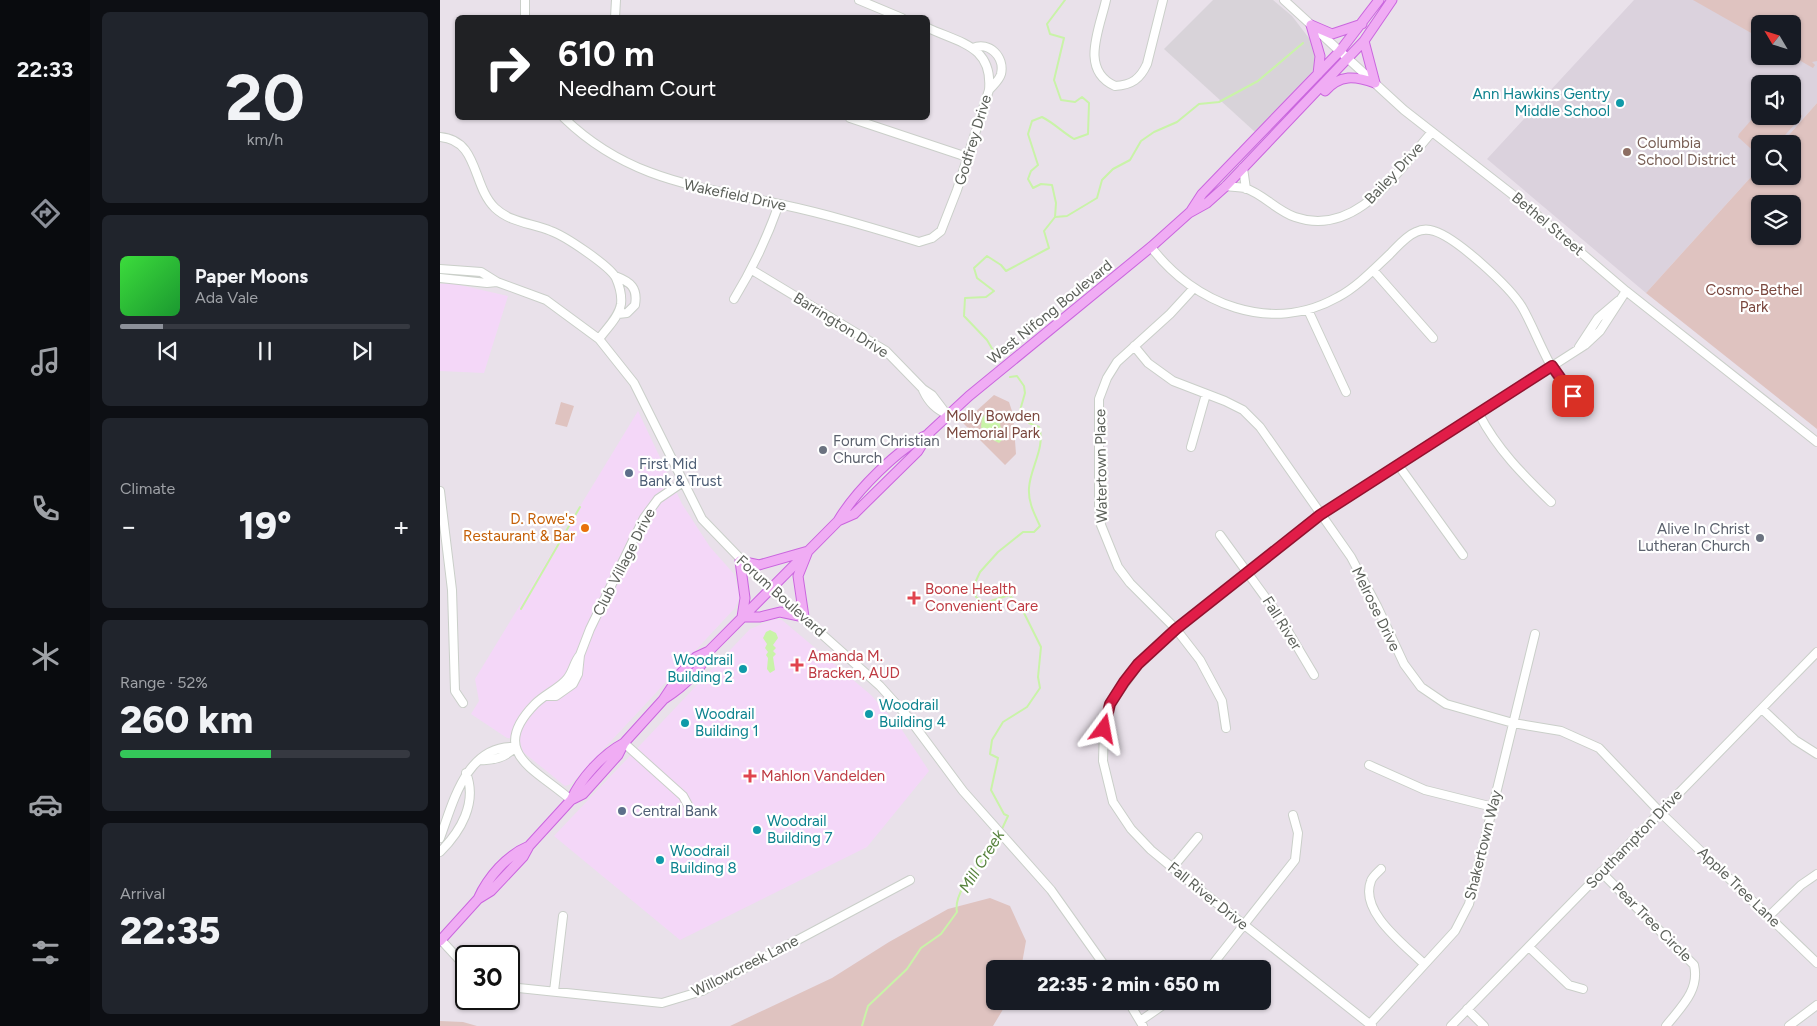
<!DOCTYPE html>
<meta charset="utf-8">
<style>
body{margin:0;font-family:Figtree,sans-serif;background:#20242c;color:#f1f3f6;height:100vh;display:flex;flex-direction:column;font-size:19px;white-space:nowrap}
*{box-sizing:border-box;margin:0}
p{font-size:16px;color:#9ea1a6}
.icon{flex:none;width:28px;height:28px;fill:none;stroke:currentColor;stroke-width:2;stroke-linecap:round;stroke-linejoin:round}
.map{position:relative;flex:1;overflow:hidden}
.panel{display:flex;flex-direction:column;gap:12px;padding:12px;background:#0d0f14;width:350px}
.panel>*{flex:none}
.hud{position:absolute;left:15px;top:15px;width:475px;height:105px;border-radius:8px;box-shadow:0 1px 4px #0004;background:#202124;color:#fff;overflow:hidden}
.needle{width:32px;rotate:308deg}
.controls{position:absolute;left:1311px;top:15px;display:grid;gap:10px}
.controls a{display:grid;place-items:center;width:50px;height:50px;border-radius:8px;background:#171b24;box-shadow:0 1px 4px #0004;font-size:25px}
.speed{position:absolute;left:15px;top:945px;display:flex;gap:10px;font-size:25px;font-weight:700;text-align:center}
.speed>*{display:grid;place-content:center;width:65px;height:65px;border-radius:50%;background:#171b24;box-shadow:0 1px 4px #0004;line-height:1}
.speed .limit{border:2px solid #111;border-radius:8px;background:#fff;color:#111}
.pin{position:absolute;display:grid;place-items:center;width:42px;height:42px;color:#fff;margin:-21px;border-radius:10px;box-shadow:0 2px 8px #0006}
.me{position:absolute;width:55px;margin:-28px;rotate:13deg;stroke-linejoin:round;filter:drop-shadow(0 0 4px #0008)}
.turn{display:flex;align-items:center;gap:18px;height:105px;padding:0 20px;font-size:22px}
.turn .icon{width:65px;height:65px;stroke-width:2.5}
.turn b{display:block;font-size:35px;line-height:42px}
.big{font-size:38px;font-weight:800;line-height:1.1}
.panel .card{flex:1;display:flex;flex-direction:column;justify-content:center;gap:8px;min-width:0;padding:0 18px;border-radius:8px;background:#20242c}
.panel .dial{align-items:center;gap:0}
.dial b{font-size:65px;line-height:1}
.song{display:flex;align-items:center;gap:15px}
.cover{width:60px;height:60px;border-radius:8px;background:linear-gradient(135deg,hsl(120 70% 55%),hsl(130 70% 35%))}
.played{height:5px;border-radius:2px;background:linear-gradient(90deg,#8c9099 15%,#363941 15%)}
.keys{display:flex;justify-content:space-around;direction:ltr}
.heat{display:flex;justify-content:space-between;align-items:center;font-size:28px;direction:ltr}
.charge{height:8px;border-radius:4px;background:linear-gradient(90deg,#34c759 52%,#363941 0)}
.trip{position:absolute;left:546px;top:960px;width:285px;height:50px;border-radius:8px;background:#171b24;box-shadow:0 1px 4px #0004;font-weight:800;line-height:50px;text-align:center}
main{display:flex;flex:1;min-height:0}
.tabs{display:flex;flex-direction:column;width:90px;justify-content:space-around;align-items:center;background:#090b0e;color:#9ea1a6}
.tabs .icon{width:35px;height:35px}
.tabs .selected{color:#8c9099}
.tabs b{font-size:22px;color:#f1f3f6}
.map>svg:first-child{display:block}
.commercial{fill:#f4d7f8}
.industrial{fill:#d8d3d9}
.education{fill:#dbd2dd;fill-rule:evenodd}
.green{fill:#dfc3c0;fill-rule:evenodd}
.water{fill:#c9f3a8}
.lines{fill:none;stroke-linecap:round;stroke-linejoin:round}
.stream{stroke:#c9f3a8;stroke-width:2}
.minor-casing{stroke:#cacfc9;stroke-width:10}
.major-casing{stroke:#ca66de;stroke-width:11}
.minor{stroke:#fff;stroke-width:8}
.major{stroke:#f0acf4;stroke-width:9}
.route-casing{stroke:#92132f;stroke-width:12}
.route{stroke:#e11d48;stroke-width:9}
.culture-dot{fill:#0f9aa8;stroke:#fff;stroke-width:2}
.education-dot{fill:#8d6e63;stroke:#fff;stroke-width:2}
.worship-dot{fill:#6b7280;stroke:#fff;stroke-width:2}
.service-dot{fill:#5c6f8a;stroke:#fff;stroke-width:2}
.food-dot{fill:#e8710a;stroke:#fff;stroke-width:2}
.health-dot{fill:#e0444e;stroke:#fff;stroke-width:2}
.labels{text-anchor:middle;stroke-width:4.5;stroke-linejoin:round;paint-order:stroke}
.culture-label{font-size:15px;fill:#0d838f;stroke:#fff;text-anchor:start}
.street-label{font-size:15px;fill:#5b5f59;stroke:#fff}
.education-label{font-size:15px;fill:#785e54;stroke:#fff;text-anchor:start}
.park-label{font-size:15px;fill:#7a473e;stroke:#fff}
.worship-label{font-size:15px;fill:#5b616d;stroke:#fff;text-anchor:start}
.service-label{font-size:15px;fill:#4e5e75;stroke:#fff;text-anchor:start}
.food-label{font-size:15px;fill:#c56008;stroke:#fff;text-anchor:end}
.health-label{font-size:15px;fill:#be3a42;stroke:#fff;text-anchor:start}
.water-label{font-size:16px;font-style:italic;fill:#56823c;stroke:#fff}
</style>
<main>
<nav class="tabs">
<b>22:33</b>
<svg class="icon selected" aria-label="directions" viewBox="0 0 24 24"><path d="M12 3l9 9-9 9-9-9zM9 14v-3h6M13 9l2 2-2 2"/></svg>
<svg class="icon" aria-label="music" viewBox="0 0 24 24"><path d="M9 18V5l10-2v13"/><circle cx="6" cy="18" r="3"/><circle cx="16" cy="16" r="3"/></svg>
<svg class="icon" aria-label="phone" viewBox="0 0 24 24"><path d="M5 4h4l2 5-3 2q2 4 5 5l2-3 5 2v4C11 20 4 13 5 4z"/></svg>
<svg class="icon" aria-label="climate" viewBox="0 0 24 24"><path d="M12 3v18M4 7l16 10M4 17L20 7"/></svg>
<svg class="icon" aria-label="car" viewBox="0 0 24 24"><path d="M5 17H2v-5l4-1 3-4h7l3 4 3 1v5h-3M9 17h6M6 11h13"/><circle cx="7" cy="17" r="2"/><circle cx="17" cy="17" r="2"/></svg>
<svg class="icon" aria-label="filters" viewBox="0 0 24 24"><path d="M4 7h16M4 17h16"/><circle cx="9" cy="7" r="2"/><circle cx="15" cy="17" r="2"/></svg>
</nav>
<section class="panel">
<div class="card dial"><b>20</b><p>km/h</p></div>
<div class="card">
<div class="song"><i class="cover"></i><div><b>Paper Moons</b><p>Ada Vale</p></div></div>
<div class="played"></div>
<div class="keys"><svg class="icon" aria-label="previous" viewBox="0 0 24 24"><path d="M18 5L8 12l10 7zM5 5v14"/></svg><svg class="icon" aria-label="pause" viewBox="0 0 24 24"><path d="M8 5v14M16 5v14"/></svg><svg class="icon" aria-label="next" viewBox="0 0 24 24"><path d="M6 5l10 7-10 7zM19 5v14"/></svg></div>
</div>
<div class="card"><p>Climate</p>
<div class="heat"><a>−</a><b class="big">19°</b><a>+</a></div>
</div>
<div class="card"><p>Range · 52%</p><b class="big">260 km</b><div class="charge"></div></div>
<div class="card"><p>Arrival</p><b class="big">22:35</b></div>
</section>
<div class="map">
<svg width="1377" height="1026" viewBox="0 0 1377 1026">
<rect width="100%" height="100%" fill="#e9e1ea"/>
<path class="commercial" d="M 11,283 L 68,296 L 44,373 L 0,371 L 0,284 Z
M 198,411 L 242,504 L 270,547 L 294,574 L 300,597 L 295,608 L 131,784 L 125,786 L 83,752 L 79,739 L 67,738 L 31,714 L 39,701 L 35,679 Z
M 334,619 L 342,620 L 431,695 L 462,730 L 489,771 L 427,847 L 240,940 L 114,836 L 310,629 Z"/>
<path class="industrial" d="M 773,0 L 833,0 L 852,16 L 872,42 L 877,61 L 873,71 L 815,132 L 724,49 Z"/>
<path class="education" d="M 1194,0 L 1377,0 L 1377,103 L 1341,144 L 1320,144 L 1320,167 L 1206,293 L 1047,159 ZM 1320,24 L 1352,24 L 1352,56 L 1320,56 ZM 1320,84 L 1352,84 L 1352,116 L 1320,116 Z"/>
<path class="green" d="M 1253,0 L 1377,0 L 1377,61 L 1372,62 L 1375,65 L 1373,68 L 1352,56 L 1352,24 L 1320,24 L 1320,38 Z
M 1377,103 L 1377,429 L 1206,293 L 1320,167 L 1320,176 L 1352,176 L 1352,144 L 1341,144 ZM 1320,204 L 1352,204 L 1352,236 L 1320,236 Z
M 1353,105 L 1362,116 L 1337,144 L 1320,144 L 1320,157 L 1298,137 L 1299,134 L 1320,110 L 1320,116 L 1352,116 Z
M 554,395 L 569,402 L 573,414 L 576,454 L 565,465 L 523,423 Z
M 121,402 L 134,406 L 127,427 L 115,424 Z
M 550,898 L 570,906 L 586,941 L 581,969 L 555,969 L 555,1001 L 568,1001 L 553,1026 L 290,1026 L 392,978 L 449,942 L 508,909 Z
M 0,1021 L 23,1022 L 37,1026 L 0,1026 Z"/>
<path class="water" d="M 547,412 L 556,412 L 561,417 L 560,425 L 565,437 L 559,443 L 551,439 L 541,427 L 542,418 Z
M 330,630 L 336,633 L 338,638 L 333,645 L 336,648 L 333,651 L 336,654 L 333,657 L 335,670 L 330,673 L 327,669 L 328,658 L 326,655 L 328,652 L 325,648 L 327,644 L 323,638 L 326,632 Z"/>
<g class="lines">
<path class="stream" d="M 615,217 L 616,203 L 612,185 L 601,184 L 593,188 L 588,179 L 591,171 L 598,165 L 588,134 L 592,121 L 602,117 C 614,123 622,132 634,139 L 648,134 L 649,103 L 642,97 L 635,102 L 621,100 L 614,80 L 624,38 L 610,34 L 607,24 L 625,0
M 557,357 L 547,340 L 524,316 L 525,298 L 546,297 L 554,291 L 537,278 L 534,268 L 547,256 L 561,265 L 566,271 L 609,248 L 604,231 L 615,217 L 627,216 L 657,198 L 662,180 L 673,169 L 690,160 L 701,141 L 714,132 L 737,122 L 759,104 L 779,102 L 818,81 L 863,43
M 81,609 L 140,507
M 561,831 L 568,816 L 564,814 L 551,790 L 558,758 L 550,754 L 552,740 L 563,722 L 587,707 L 600,688 L 598,677 L 601,647 L 581,607 L 569,595 L 545,603 L 536,597 L 535,583 L 540,572 L 558,552 L 583,532 L 594,532 L 600,526 C 594,513 588,502 589,488 C 590,468 606,447 599,427 L 589,423 L 579,414 L 585,393 L 584,386 L 577,376 L 570,377
M 422,1026 L 428,1006 L 467,969 L 481,948 L 501,934 L 517,912 C 512,889 549,856 559,835"/>
<g class="minor-casing">
<path id="minor" d="M 419,0 L 462,18
M 666,0 C 660,28 639,70 675,86 C 692,85 700,79 707,64 L 723,0
M 844,0 L 964,110 L 1077,198 L 1186,291 L 1377,442
M 85,18 L 85,0
M 175,18 L 176,0
M 533,48 C 549,41 565,57 561,74 C 559,81 553,85 549,90
M 124,118 C 188,180 257,186 339,204 C 387,214 433,228 479,242 L 492,238 L 501,231 L 517,190 L 549,90 C 553,46 520,43 488,28
M 410,118 L 527,157
M 0,137 C 39,140 32,186 55,208 C 71,223 92,223 111,231 C 125,236 170,266 176,278 C 179,285 182,296 181,304 C 179,317 166,329 159,339
M 803,168 L 806,189
M 786,186 C 792,187 799,187 805,188 C 823,194 837,211 855,217 C 916,238 957,172 992,132
M 711,247 C 754,304 831,335 898,297 C 917,287 934,269 950,254 C 958,246 966,236 976,232 C 982,229 988,229 994,231 C 1017,238 1070,287 1082,307 C 1099,336 1112,384 1142,402
M 0,269 L 41,272 L 57,282 L 106,300 L 159,339 L 194,383 L 262,519 L 320,579 L 440,686 L 468,717 L 523,791 L 611,890 L 667,969
M 312,270 L 446,351 L 483,389 L 492,395 L 508,416
M 933,270 L 993,338
M 175,276 C 191,282 198,288 195,305 L 187,313 L 178,314
M 0,278 L 47,283 L 57,282
M 753,289 L 730,314 L 677,362 L 667,378 L 659,399 L 659,505 L 661,525 L 678,567 L 690,583 L 736,629 L 760,660 L 782,701 L 786,728
M 294,299 C 313,268 327,238 339,204
M 868,310 L 906,392
M 694,346 L 708,363 L 733,381 L 785,401 L 803,410 L 820,427 L 911,557 L 937,606 L 964,664 L 981,687 L 1006,704 L 1073,723 L 1121,731 L 1159,748 L 1220,812 L 1377,963
M 1139,347 L 1158,318 L 1178,301
M 483,390 C 489,403 496,409 508,415
M 1039,414 C 1057,449 1083,475 1111,502
M 751,447 L 766,394
M 959,466 L 1023,555
M 0,491 L 12,590 L 15,691 L 23,703
M 780,535 L 839,616 L 874,675
M 107,696 L 116,696 L 133,684 L 138,674 L 140,655 L 150,629 L 204,518 L 218,499 L 243,482
M 1322,709 L 1355,740 L 1377,754
M 184,743 L 243,796 L 249,807
M 40,760 C 53,761 67,757 75,747
M 929,765 L 985,790 L 1053,807
M 131,800 C 96,769 47,753 95,704 C 104,695 116,690 125,681 C 133,674 133,663 140,655
M 0,838 C 13,803 26,745 75,747
M 0,852 C 20,832 38,803 26,773
M 733,867 L 758,837
M 941,869 C 938,872 932,877 931,881 C 919,912 965,945 984,964
M 1161,872 L 1254,965 C 1260,990 1241,1007 1226,1026
M 1329,916 L 1361,885 L 1377,874
M 1,940 L 26,967
M 1089,947 L 1129,985 L 1143,989
M 769,969 L 855,860 L 858,833 L 853,815
M 69,987 L 222,1003 L 262,991 L 470,880
M 114,991 L 123,916
M 688,1001 L 703,1026
M 1027,1009 L 1044,1026
M 700,1021 L 729,1001
M 930,1024 L 1015,931 L 1029,904 L 1095,634
M 932,1026 L 745,878 L 711,850 L 691,829 L 673,802 L 663,761 L 664,729 L 670,704 L 699,664 L 736,629 L 880,515 L 1145,345 L 1160,331 L 1186,291
M 1011,1026 L 1377,652
M 1349,1026 L 1377,1005"/>
</g>
<g class="major-casing">
<path id="major" d="M 871,25 L 892,34 L 922,24
M 871,25 L 880,56 L 878,74
M 924,41 L 935,83
M 885,91 C 900,74 915,76 935,83
M 751,211 L 762,194 L 900,51 L 939,0
M 398,521 L 414,514 L 478,451 L 489,433 L 529,396 L 711,247 L 749,213 L 767,203 L 786,186 L 924,41 L 952,0
M 368,551 L 358,576 L 364,617 L 340,612 L 320,617 L 302,617 L 305,598 L 300,561 L 319,565 Z
M 224,699 C 243,687 260,671 269,651
M 131,800 C 141,778 163,754 184,743
M 38,899 C 48,877 67,855 89,846
M 0,941 L 38,899 L 51,891 L 83,857 L 89,846 L 131,800 L 143,794 L 178,755 L 184,743 L 223,700 L 241,673 L 256,657 L 269,651 L 398,521 C 415,492 458,448 489,434"/>
</g>
<use href="#minor" class="minor"/>
<use href="#major" class="major"/>
</g>
<g class="lines">
<g class="route-casing">
<path id="route" d="M 664,729 L 670,704 L 684,682 L 698,664 L 736,629 L 880,515 L 1112,366 L 1133,396"/>
</g>
<use href="#route" class="route"/>
</g>
<g class="culture-dot">
<circle cx="1180" cy="103" r="5"/>
<circle cx="303" cy="669" r="5"/>
<circle cx="429" cy="714" r="5"/>
<circle cx="245" cy="723" r="5"/>
<circle cx="317" cy="830" r="5"/>
<circle cx="220" cy="860" r="5"/>
</g>
<circle class="education-dot" cx="1187" cy="152" r="5"/>
<g class="worship-dot">
<circle cx="383" cy="450" r="5"/>
<circle cx="1320" cy="538" r="5"/>
</g>
<g class="service-dot">
<circle cx="189" cy="473" r="5"/>
<circle cx="182" cy="811" r="5"/>
</g>
<circle class="food-dot" cx="145" cy="528" r="5"/>
<g class="health-dot">
<path d="M471.5 590.5h5v5h5v5h-5v5h-5v-5h-5v-5h5z"/>
<path d="M354.5 657.5h5v5h5v5h-5v5h-5v-5h-5v-5h5z"/>
<path d="M307.5 768.5h5v5h5v5h-5v5h-5v-5h-5v-5h5z"/>
</g>
<g class="labels">
<g class="culture-label">
<text x="1170" y="99" text-anchor="end">Ann Hawkins Gentry<tspan x="1170" dy="17">Middle School</tspan></text>
<text x="293" y="665" text-anchor="end">Woodrail<tspan x="293" dy="17">Building 2</tspan></text>
<text x="439" y="710">Woodrail<tspan x="439" dy="17">Building 4</tspan></text>
<text x="255" y="719">Woodrail<tspan x="255" dy="17">Building 1</tspan></text>
<text x="327" y="826">Woodrail<tspan x="327" dy="17">Building 7</tspan></text>
<text x="230" y="856">Woodrail<tspan x="230" dy="17">Building 8</tspan></text>
</g>
<g class="street-label">
<text transform="translate(533 140) rotate(-73)" y="5">Godfrey Drive</text>
<text transform="translate(954 173) rotate(-47)" y="5">Bailey Drive</text>
<text transform="translate(295 195) rotate(12)" y="5">Wakefield Drive</text>
<text transform="translate(1108 224) rotate(40)" y="5">Bethel Street</text>
<text transform="translate(610 312) rotate(-39)" y="5">West Nifong Boulevard</text>
<text transform="translate(401 325) rotate(32)" y="5">Barrington Drive</text>
<text transform="translate(661 466) rotate(-91)" y="5">Watertown Place</text>
<text transform="translate(184 562) rotate(-63)" y="5">Club Village Drive</text>
<text transform="translate(341 596) rotate(42)" y="5">Forum Boulevard</text>
<text transform="translate(936 609) rotate(64)" y="5">Melrose Drive</text>
<text transform="translate(842 623) rotate(58)" y="5">Fall River</text>
<text transform="translate(1194 839) rotate(-46)" y="5">Southampton Drive</text>
<text transform="translate(1043 845) rotate(-76)" y="5">Shakertown Way</text>
<text transform="translate(1299 887) rotate(44)" y="5">Apple Tree Lane</text>
<text transform="translate(768 896) rotate(39)" y="5">Fall River Drive</text>
<text transform="translate(1212 922) rotate(45)" y="5">Pear Tree Circle</text>
<text transform="translate(305 966) rotate(-27)" y="5">Willowcreek Lane</text>
</g>
<g class="education-label">
<text x="1197" y="148">Columbia<tspan x="1197" dy="17">School District</tspan></text>
</g>
<g class="park-label">
<text x="1314" y="295">Cosmo-Bethel<tspan x="1314" dy="17">Park</tspan></text>
<text x="553" y="421">Molly Bowden<tspan x="553" dy="17">Memorial Park</tspan></text>
</g>
<g class="worship-label">
<text x="393" y="446">Forum Christian<tspan x="393" dy="17">Church</tspan></text>
<text x="1310" y="534" text-anchor="end">Alive In Christ<tspan x="1310" dy="17">Lutheran Church</tspan></text>
</g>
<g class="service-label">
<text x="199" y="469">First Mid<tspan x="199" dy="17">Bank &amp; Trust</tspan></text>
<text x="192" y="816">Central Bank</text>
</g>
<g class="food-label">
<text x="135" y="524">D. Rowe's<tspan x="135" dy="17">Restaurant &amp; Bar</tspan></text>
</g>
<g class="health-label">
<text x="485" y="594">Boone Health<tspan x="485" dy="17">Convenient Care</tspan></text>
<text x="368" y="661">Amanda M.<tspan x="368" dy="17">Bracken, AUD</tspan></text>
<text x="321" y="781">Mahlon Vandelden</text>
</g>
<g class="water-label">
<text transform="translate(541 861) rotate(-58)" y="6">Mill Creek</text>
</g>
</g>
</svg>
<div class="controls">
<a><svg class="needle" viewBox="-14 -14 28 28"><path d="M0-13l5 13h-10z" fill="#e53935"/><path d="M0 13l5-13h-10z" fill="#9ea1a6"/></svg></a>
<a><svg class="icon" aria-label="sound" viewBox="0 0 24 24"><path d="M4 9h4l5-4v14l-5-4H4zM17 9q2 3 0 6"/></svg></a>
<a><svg class="icon" aria-label="search" viewBox="0 0 24 24"><circle cx="10" cy="10" r="6"/><path d="M15 15l6 6"/></svg></a>
<a><svg class="icon" aria-label="layers" viewBox="0 0 24 24"><path d="M12 4l9 5-9 5-9-5zM3 14l9 5 9-5"/></svg></a>
</div>
<div class="speed"><div class="limit">30</div></div>
<div class="pin" style="left:1133px;top:396px;background:#d93025"><svg class="icon" aria-label="arrive" viewBox="0 0 24 24"><path d="M6 21V4h12l-3 4 3 4H6"/></svg></div>
<svg class="me" style="left:664px;top:729px" viewBox="-20 -20 40 40"><path d="M0-17L14 15 0 8-14 15z" fill="#e11d48" stroke="#fff" stroke-width="4"/></svg>
<div class="trip">22:35 · 2 min · 650 m</div>
<div class="hud">
<div class="turn"><svg class="icon" aria-label="right" viewBox="0 0 24 24"><path d="M7 20v-9h11M14 6l5 5-5 5"/></svg><div><b>610 m</b>Needham Court</div></div>
</div>
</div>
</main>
